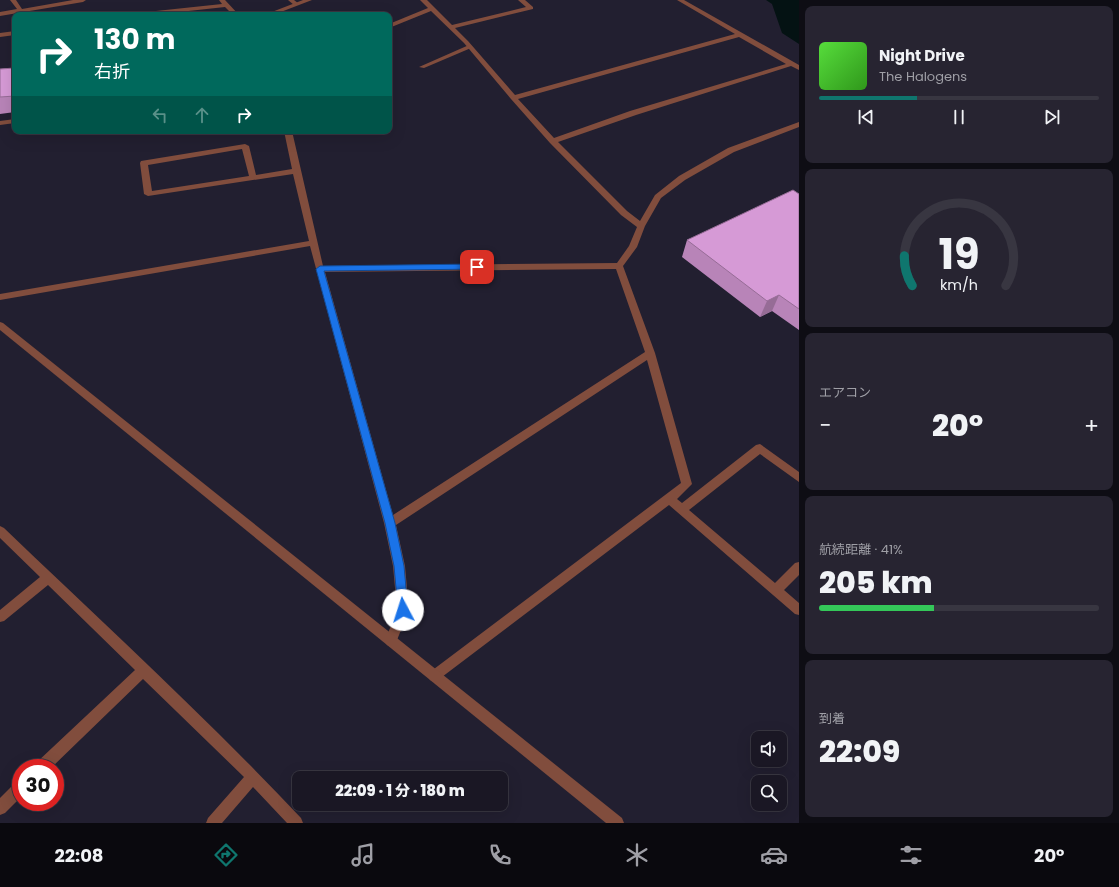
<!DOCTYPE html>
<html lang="ja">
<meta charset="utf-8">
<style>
body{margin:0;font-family:Poppins,"Noto Sans JP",sans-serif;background:#272431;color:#f1f3f6;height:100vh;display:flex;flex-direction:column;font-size:15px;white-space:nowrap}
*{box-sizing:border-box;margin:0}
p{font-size:13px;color:#9f9fa6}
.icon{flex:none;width:22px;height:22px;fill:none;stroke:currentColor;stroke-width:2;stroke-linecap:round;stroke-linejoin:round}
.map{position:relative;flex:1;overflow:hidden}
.sheet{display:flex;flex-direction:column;gap:6px;padding:6px;background:#0e0d14;width:320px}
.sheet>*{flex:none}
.guide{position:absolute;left:12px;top:12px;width:380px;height:122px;border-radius:8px;box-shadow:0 4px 16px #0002,0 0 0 1px #383641;background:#00695c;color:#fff;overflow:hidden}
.tools{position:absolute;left:751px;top:731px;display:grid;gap:8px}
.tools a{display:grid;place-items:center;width:36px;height:36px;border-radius:8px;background:#1a1724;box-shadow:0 4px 16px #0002,0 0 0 1px #383641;font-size:20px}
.speed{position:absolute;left:12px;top:759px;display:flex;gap:8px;font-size:20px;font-weight:700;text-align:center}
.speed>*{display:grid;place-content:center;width:52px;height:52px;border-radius:50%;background:#1a1724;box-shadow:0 4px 16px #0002,0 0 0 1px #383641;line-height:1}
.speed .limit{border:6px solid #d22;background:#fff;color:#111}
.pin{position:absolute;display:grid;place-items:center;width:34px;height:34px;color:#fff;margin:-17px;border-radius:8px;box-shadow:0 2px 6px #0006}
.me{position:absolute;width:44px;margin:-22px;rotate:355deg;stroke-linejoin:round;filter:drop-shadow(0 0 3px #0008)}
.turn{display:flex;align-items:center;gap:14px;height:84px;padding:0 16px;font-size:18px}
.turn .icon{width:52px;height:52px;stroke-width:2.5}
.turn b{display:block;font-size:28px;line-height:34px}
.lanes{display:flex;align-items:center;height:38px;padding:0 16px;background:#0003;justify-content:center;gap:20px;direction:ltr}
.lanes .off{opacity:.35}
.big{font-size:30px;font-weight:800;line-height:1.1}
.sheet .card{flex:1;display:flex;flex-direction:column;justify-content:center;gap:6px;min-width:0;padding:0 14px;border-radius:8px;background:#272431}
.sheet .dial{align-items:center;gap:0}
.dial svg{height:104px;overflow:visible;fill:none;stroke:#383641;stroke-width:7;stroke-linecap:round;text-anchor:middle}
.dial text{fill:#f1f3f6;stroke:none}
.song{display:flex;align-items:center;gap:12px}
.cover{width:48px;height:48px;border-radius:6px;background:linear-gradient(135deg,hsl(110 70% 55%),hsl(110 70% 35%))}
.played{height:4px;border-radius:2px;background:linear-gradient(90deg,#0f766e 35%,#383641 35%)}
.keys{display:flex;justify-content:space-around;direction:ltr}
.heat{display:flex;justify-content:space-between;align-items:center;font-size:22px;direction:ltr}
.charge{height:6px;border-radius:3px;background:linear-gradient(90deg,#34c759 41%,#383641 0)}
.trip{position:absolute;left:292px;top:771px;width:216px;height:40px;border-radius:8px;background:#1a1724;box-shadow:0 4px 16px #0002,0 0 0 1px #383641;font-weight:800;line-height:40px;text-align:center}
.menu{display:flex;height:64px;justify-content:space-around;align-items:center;background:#0a090e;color:#9f9fa6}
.menu .icon{width:28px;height:28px}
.menu .selected{color:#0f766e}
.menu b{font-size:18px;color:#f1f3f6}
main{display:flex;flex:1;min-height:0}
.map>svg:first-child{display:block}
.water{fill:#041213}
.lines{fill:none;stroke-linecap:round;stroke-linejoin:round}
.service{fill:#814d3d;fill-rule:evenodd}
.minor{fill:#814d3d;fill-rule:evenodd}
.tertiary{fill:#814d3d;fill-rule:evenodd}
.wall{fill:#b884b8}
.shaded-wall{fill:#966c96}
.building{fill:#d69ad6;stroke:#966c96}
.route{fill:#1a73e8;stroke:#114b97}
</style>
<main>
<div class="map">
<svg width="799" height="823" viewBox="0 0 799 823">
<rect width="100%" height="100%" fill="#221f30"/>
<path class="water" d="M 766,0 L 799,0 L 799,44 L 782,33 L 772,4 Z"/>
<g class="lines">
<path class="service" d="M 10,0 L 16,0 L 22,9 L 73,0 L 86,0 L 83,2 L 0,16 L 0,12 L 17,9 Z
M 219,0 L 225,0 L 239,15 L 233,15 L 225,7 L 152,15 L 134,15 L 137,13 L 222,4 Z
M 288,0 L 294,0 L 299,4 L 294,5 Z
M 469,45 L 471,46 L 471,48 L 424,68 L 419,67 Z"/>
<path class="minor" d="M 303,0 L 312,0 L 273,15 L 264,15 Z
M 420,0 L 427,0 L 452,25 L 526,7 L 518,0 L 525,0 L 533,7 L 533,9 L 455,28 L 468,41 L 515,95 L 735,34 L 677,0 L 684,0 L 799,65 L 799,70 L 791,66 L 636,115 L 558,142 L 627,211 L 640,221 L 655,195 L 679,176 L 728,148 L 799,122 L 799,127 L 734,152 L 685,180 L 661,198 L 645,226 L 637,247 L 623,266 L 655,353 L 692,484 L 677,499 L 682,503 L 756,445 L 760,444 L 799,472 L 799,482 L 760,454 L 689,510 L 775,583 L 795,563 L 799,562 L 799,575 L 784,590 L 799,603 L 799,615 L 795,614 L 669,505 L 438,680 L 434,682 L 430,680 L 428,676 L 430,672 L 681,483 L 647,360 L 396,525 L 405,566 L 409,610 L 395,645 L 391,647 L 387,645 L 385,641 L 397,610 L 393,566 L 384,523 L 310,246 L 0,300 L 0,294 L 309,241 L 293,174 L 148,196 L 144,194 L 140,163 L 141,161 L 245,144 L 249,146 L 256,175 L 292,169 L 284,131 L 292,131 L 323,266 L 617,263 L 629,246 L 637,227 L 621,215 L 550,143 L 511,99 L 464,43 L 431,11 L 389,28 L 389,24 L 428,8 ZM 739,37 L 786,64 L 630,111 L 554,138 L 518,99 ZM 242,149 L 249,176 L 152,191 L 148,165 ZM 616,269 L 645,352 L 393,515 L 325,272 Z
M 15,31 L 15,35 L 0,37 L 0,33 Z
M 15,119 L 15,123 L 0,125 L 0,121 Z
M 0,526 L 4,528 C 103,623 206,717 301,818 L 303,823 L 287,823 L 253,787 L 222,823 L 206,823 L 208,818 L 244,777 L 143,679 L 51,768 L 34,768 L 36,763 L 135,670 L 48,585 L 4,621 L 0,622 L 0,610 L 40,577 L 0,538 Z
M 21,780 L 21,797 L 5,813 L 0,815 L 0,798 L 16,782 Z"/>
<path class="tertiary" d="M 0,322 L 3,323 L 622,818 L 624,823 L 606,823 L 0,330 Z"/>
</g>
<path class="wall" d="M 15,68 L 15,112 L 0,114 L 0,69 Z
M 799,194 L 799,330 L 772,311 L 760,317 L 682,257 L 687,240 Z"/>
<path class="shaded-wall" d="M 779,295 L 772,311 L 760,317 L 767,301 Z"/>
<path class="building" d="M 15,68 L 15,96 L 0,97 L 0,69 Z
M 793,190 L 799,194 L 799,309 L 779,295 L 767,301 L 687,240 Z"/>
<path class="route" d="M 477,264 L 481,267 L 480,269 L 324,271 L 395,523 L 404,566 L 408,610 L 407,614 L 403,615 L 399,614 L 398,610 L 394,566 L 385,523 L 316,269 L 320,266 Z"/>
</svg>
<div class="tools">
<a><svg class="icon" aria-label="sound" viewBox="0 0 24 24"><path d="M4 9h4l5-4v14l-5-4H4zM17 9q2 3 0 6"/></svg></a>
<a><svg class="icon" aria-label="search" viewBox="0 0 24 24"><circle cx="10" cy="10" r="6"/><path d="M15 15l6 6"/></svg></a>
</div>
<div class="speed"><div class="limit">30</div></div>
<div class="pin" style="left:477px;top:267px;background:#d93025"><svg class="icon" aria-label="arrive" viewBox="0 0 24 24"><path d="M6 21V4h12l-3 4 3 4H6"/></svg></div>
<svg class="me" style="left:403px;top:610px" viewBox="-20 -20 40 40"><circle r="19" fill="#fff"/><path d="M0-13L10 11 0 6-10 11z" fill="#1a73e8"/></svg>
<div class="trip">22:09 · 1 分 · 180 m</div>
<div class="guide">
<div class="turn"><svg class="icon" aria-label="right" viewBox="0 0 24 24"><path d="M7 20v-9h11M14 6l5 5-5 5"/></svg><div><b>130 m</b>右折</div></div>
<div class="lanes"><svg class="icon off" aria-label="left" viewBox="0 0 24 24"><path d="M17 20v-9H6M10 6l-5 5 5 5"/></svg><svg class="icon off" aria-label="ahead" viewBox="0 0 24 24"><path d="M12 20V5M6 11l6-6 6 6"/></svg><svg class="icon" aria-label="right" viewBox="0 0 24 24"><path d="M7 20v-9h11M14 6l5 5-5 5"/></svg></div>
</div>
</div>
<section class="sheet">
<div class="card">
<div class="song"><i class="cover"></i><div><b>Night Drive</b><p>The Halogens</p></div></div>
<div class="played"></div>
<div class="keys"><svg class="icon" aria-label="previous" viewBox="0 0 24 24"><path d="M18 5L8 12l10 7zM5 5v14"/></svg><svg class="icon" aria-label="pause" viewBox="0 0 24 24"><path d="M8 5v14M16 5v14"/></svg><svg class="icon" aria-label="next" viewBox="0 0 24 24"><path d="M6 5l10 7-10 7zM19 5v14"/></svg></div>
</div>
<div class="card dial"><svg viewBox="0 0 100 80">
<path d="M14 69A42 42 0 1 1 86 69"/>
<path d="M14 69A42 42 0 0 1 8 46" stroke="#0f766e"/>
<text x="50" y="56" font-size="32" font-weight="700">19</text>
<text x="50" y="72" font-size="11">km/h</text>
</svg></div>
<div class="card"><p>エアコン</p>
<div class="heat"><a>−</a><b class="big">20°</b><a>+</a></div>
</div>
<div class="card"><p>航続距離 · 41%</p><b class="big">205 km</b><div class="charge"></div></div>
<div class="card"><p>到着</p><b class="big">22:09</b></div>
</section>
</main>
<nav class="menu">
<b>22:08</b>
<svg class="icon selected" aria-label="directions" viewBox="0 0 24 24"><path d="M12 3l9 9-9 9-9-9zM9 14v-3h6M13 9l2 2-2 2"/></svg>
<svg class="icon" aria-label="music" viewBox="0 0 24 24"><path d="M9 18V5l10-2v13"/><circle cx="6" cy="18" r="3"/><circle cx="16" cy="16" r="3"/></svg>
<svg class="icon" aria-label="phone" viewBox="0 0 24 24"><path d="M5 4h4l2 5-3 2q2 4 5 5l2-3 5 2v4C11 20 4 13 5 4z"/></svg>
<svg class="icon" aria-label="climate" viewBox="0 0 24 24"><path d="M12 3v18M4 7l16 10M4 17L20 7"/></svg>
<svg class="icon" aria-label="car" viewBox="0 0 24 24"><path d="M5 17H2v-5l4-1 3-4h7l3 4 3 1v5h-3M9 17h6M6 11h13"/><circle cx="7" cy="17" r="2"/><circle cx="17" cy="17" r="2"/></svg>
<svg class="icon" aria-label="filters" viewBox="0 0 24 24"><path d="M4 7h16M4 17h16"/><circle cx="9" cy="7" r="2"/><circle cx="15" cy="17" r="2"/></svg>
<b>20°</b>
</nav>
